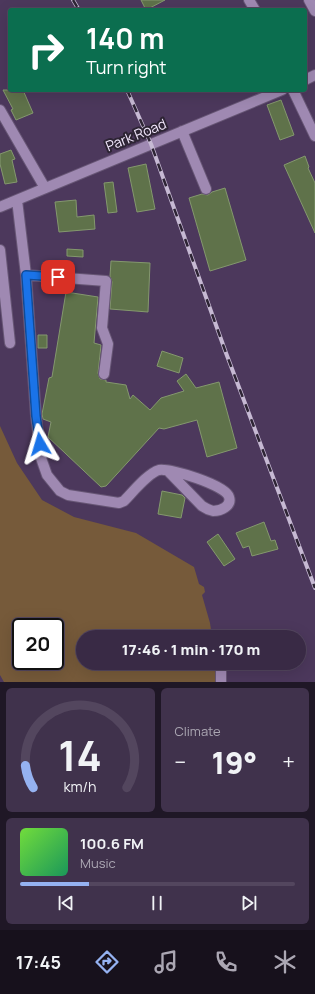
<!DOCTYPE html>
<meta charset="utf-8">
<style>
body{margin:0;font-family:Manrope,sans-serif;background:#40324c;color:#f1f3f6;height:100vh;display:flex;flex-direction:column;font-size:15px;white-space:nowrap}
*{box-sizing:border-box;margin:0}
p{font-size:13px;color:#aba7b3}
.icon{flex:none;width:22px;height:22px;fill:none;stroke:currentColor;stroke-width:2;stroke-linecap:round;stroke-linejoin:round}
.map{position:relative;height:682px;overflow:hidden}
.drawer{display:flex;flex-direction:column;gap:6px;padding:6px;background:#1f1726;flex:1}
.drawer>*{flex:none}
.hud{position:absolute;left:8px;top:8px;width:299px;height:84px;border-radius:4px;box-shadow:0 4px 16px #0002,0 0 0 1px #53465e;background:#0b6e4f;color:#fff;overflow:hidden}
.speed{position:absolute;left:12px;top:618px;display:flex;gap:8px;font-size:20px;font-weight:700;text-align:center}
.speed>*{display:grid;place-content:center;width:52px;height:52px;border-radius:50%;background:#392a45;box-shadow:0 4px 16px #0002,0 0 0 1px #53465e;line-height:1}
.speed .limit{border:2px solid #111;border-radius:6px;background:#fff;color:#111}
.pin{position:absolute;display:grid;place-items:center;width:34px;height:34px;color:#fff;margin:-17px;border-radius:8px;box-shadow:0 2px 6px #0006}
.me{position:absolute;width:44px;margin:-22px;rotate:353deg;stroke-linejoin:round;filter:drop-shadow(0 0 3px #0008)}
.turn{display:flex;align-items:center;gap:14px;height:84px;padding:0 12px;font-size:18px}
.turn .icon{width:52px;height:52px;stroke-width:2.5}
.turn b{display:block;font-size:28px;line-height:34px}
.big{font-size:30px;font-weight:800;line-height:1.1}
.drawer .widget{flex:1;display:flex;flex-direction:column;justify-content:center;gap:6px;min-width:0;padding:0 14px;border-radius:6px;background:#40324c}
.drawer .dial{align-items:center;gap:0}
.dial svg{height:104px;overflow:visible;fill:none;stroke:#53465e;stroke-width:7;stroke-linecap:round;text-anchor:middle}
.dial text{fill:#f1f3f6;stroke:none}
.song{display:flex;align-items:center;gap:12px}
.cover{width:48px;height:48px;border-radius:6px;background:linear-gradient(135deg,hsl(100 70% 55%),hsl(150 70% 35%))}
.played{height:4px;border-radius:2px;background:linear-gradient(90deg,#95b2f1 25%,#53465e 25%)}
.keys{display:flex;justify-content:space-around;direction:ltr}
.heat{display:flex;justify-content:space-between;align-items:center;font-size:22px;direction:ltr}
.drawer .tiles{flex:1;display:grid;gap:6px;grid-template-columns:1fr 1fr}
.widget:last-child{grid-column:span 2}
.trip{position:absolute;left:76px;top:630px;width:230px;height:40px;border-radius:20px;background:#392a45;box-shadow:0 4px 16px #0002,0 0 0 1px #53465e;font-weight:800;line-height:40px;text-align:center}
.dock{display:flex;height:64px;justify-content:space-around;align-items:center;background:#17111c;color:#aba7b3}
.dock .icon{width:28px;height:28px}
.dock .selected{color:#95b2f1}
.dock b{font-size:18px;color:#f1f3f6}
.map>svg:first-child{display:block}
.green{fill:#765a3a;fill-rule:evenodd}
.building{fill:#5f724a;stroke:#84986e}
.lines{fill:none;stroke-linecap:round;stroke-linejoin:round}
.minor-casing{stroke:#675675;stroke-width:12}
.minor{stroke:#9f89b2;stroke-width:10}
.rail-casing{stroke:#c6b9d3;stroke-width:4}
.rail{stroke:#2d2434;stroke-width:2.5;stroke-dasharray:8;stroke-linecap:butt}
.route-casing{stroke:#114b97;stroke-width:10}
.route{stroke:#1a73e8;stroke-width:7}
.labels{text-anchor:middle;stroke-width:4;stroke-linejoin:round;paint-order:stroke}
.street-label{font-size:14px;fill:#f1e6fc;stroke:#2d2434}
</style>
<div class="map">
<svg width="315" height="682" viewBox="0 0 315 682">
<rect width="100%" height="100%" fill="#4c385c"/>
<path class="green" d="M 0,426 L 17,463 L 42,500 L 74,517 L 136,533 L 194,567 L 199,584 L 204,587 L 205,592 L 202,595 L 210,623 L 212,637 L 83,637 L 83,663 L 214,663 L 216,682 L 4,682 L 0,675 ZM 21,627 L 55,627 L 55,661 L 21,661 Z"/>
<path class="building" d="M 141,0 L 165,0 L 146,10 Z
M 3,90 L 23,90 L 33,113 L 16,120 L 11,110 L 13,109 Z
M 281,100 L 294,135 L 280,140 L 267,105 Z
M 11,150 L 15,159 L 12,160 L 17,182 L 5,184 L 0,164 L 0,154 Z
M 305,156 L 309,167 L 308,168 L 315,183 L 315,233 L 284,165 Z
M 146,164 L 155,209 L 137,212 L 128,168 Z
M 113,182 L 117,212 L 108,213 L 104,183 Z
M 225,188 L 246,260 L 210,271 L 189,198 L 202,194 L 208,195 L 212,192 Z
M 76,200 L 77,217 L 94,215 L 95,229 L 59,232 L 55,202 Z
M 67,249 L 83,250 L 83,257 L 67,256 Z
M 111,261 L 150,263 L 148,312 L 110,309 L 112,282 L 110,276 Z
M 66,292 L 98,297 L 94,343 L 101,345 L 98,373 L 100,379 L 106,380 L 106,382 L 126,385 L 130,399 L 133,395 L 150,410 L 161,398 L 184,391 L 177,381 L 186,374 L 196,388 L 219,382 L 237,448 L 207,457 L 197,420 L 164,429 L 159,428 L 106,486 L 101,487 L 48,437 L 51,422 L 43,419 L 42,414 L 49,378 L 52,377 Z
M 38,335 L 47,335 L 47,348 L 38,348 Z
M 162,351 L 183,358 L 179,373 L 157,366 Z
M 162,491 L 182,495 L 185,498 L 181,518 L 158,514 Z
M 264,522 L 271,541 L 275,540 L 278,549 L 252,556 L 249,546 L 243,548 L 236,533 Z
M 218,534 L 235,559 L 224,566 L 207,542 Z"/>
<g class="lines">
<g class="minor-casing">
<path id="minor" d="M 249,0 L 255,10
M 309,0 L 315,11
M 305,80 L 315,75
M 293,90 L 315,136
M 0,110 L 45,188
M 182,131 L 206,189
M 17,200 L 26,275 L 106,281 L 102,328 L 108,344 L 104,374
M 0,207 L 282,90
M 0,250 L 10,343
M 26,275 L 36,416 L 41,458 L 47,475 L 60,491 L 68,495 L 119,503 L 124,501 C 132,493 148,473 159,470 C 170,468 226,485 229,497 C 232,506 221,511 213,511 C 209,510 205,508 202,506 L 168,471
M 221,663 L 221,682"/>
</g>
<use href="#minor" class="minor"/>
<g class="rail-casing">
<path id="rail" d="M 73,0 L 79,10
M 127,90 L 151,144 L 226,353 L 315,588"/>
</g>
<use href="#rail" class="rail"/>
</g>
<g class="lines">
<g class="route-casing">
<path id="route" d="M 40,444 L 36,416 L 26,275 L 58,277"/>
</g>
<use href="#route" class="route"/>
</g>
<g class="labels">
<g class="street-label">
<text transform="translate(136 135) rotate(-22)" y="5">Park Road</text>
</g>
</g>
</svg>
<div class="speed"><div class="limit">20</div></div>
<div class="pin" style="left:58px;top:277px;background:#d93025"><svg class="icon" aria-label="arrive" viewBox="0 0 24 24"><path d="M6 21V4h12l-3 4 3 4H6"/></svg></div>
<svg class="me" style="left:40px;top:444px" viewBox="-20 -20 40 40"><path d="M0-17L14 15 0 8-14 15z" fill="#1a73e8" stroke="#fff" stroke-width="4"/></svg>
<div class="trip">17:46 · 1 min · 170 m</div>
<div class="hud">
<div class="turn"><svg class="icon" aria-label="right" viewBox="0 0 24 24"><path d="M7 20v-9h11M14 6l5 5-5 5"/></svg><div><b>140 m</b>Turn right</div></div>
</div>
</div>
<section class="drawer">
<div class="tiles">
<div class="widget dial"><svg viewBox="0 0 100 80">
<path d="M14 69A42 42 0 1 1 86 69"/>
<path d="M14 69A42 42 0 0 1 8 52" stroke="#95b2f1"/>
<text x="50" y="56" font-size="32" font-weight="700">14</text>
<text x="50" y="72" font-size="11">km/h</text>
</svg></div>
<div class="widget"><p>Climate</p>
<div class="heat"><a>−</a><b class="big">19°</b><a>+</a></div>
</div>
<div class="widget">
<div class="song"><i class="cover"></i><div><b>100.6 FM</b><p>Music</p></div></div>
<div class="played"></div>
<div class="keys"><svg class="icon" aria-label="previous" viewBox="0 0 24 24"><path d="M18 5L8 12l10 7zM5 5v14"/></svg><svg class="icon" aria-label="pause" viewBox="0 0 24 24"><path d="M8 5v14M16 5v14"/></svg><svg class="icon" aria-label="next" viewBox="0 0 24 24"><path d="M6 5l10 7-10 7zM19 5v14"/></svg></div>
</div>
</div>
</section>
<nav class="dock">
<b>17:45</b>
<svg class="icon selected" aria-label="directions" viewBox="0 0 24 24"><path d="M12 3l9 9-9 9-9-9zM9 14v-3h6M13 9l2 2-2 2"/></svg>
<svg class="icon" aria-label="music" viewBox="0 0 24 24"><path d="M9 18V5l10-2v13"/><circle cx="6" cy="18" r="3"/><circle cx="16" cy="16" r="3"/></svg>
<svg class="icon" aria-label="phone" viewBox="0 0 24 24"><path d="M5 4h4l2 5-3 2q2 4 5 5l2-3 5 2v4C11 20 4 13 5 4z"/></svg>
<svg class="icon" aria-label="climate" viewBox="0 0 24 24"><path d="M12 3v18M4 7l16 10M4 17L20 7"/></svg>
</nav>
